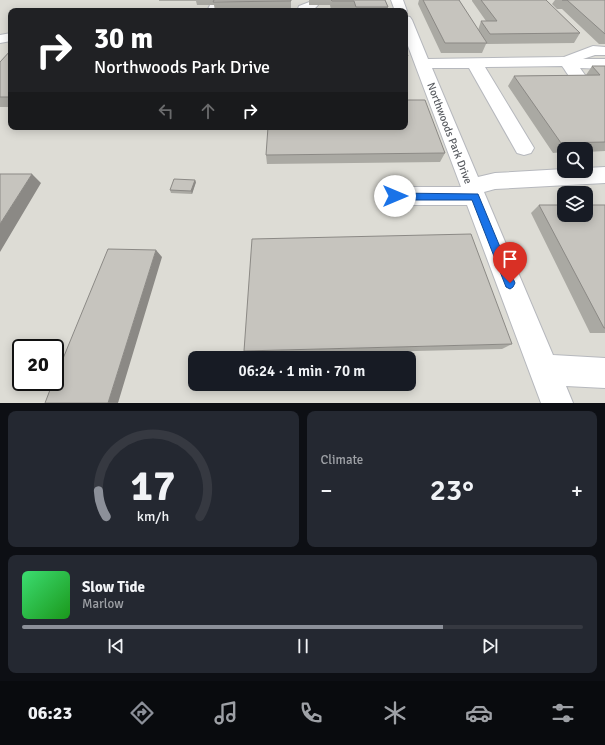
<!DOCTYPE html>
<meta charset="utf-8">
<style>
body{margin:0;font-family:Signika,sans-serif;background:#242831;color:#f1f3f6;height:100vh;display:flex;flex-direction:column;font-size:15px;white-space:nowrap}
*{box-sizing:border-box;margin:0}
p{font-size:13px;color:#9ea1a6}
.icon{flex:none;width:22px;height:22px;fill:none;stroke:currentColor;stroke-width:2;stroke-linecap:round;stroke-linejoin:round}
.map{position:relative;height:403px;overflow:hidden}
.side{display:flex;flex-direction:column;gap:8px;padding:8px;background:#0d0f14;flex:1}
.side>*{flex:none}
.hud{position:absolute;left:8px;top:8px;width:400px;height:122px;border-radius:8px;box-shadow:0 2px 10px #0003;background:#202124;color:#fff;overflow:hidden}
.buttons{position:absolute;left:557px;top:142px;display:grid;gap:8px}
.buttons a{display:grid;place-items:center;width:36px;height:36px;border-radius:8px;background:#171b24;box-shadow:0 2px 10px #0003;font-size:20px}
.speed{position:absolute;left:12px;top:339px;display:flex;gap:8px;font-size:20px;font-weight:700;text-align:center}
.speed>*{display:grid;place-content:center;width:52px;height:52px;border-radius:50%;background:#171b24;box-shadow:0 2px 10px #0003;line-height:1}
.speed .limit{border:2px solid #111;border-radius:6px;background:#fff;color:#111}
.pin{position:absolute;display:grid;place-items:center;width:34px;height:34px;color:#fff;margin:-41px -17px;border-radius:50% 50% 50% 0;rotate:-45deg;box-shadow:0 0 4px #0007}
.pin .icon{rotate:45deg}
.me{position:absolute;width:44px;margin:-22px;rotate:90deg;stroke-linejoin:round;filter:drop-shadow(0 0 3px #0008)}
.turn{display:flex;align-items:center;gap:14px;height:84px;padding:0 20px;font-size:18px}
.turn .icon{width:52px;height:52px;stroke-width:2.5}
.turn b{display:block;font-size:28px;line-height:34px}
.lanes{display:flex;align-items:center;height:38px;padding:0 20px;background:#0003;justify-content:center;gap:20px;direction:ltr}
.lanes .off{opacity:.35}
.big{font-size:30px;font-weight:600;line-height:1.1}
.side .card{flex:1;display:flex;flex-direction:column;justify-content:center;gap:6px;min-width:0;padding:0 14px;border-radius:8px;background:#242831}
.side .dial{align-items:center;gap:0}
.dial svg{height:104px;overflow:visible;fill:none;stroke:#363941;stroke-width:7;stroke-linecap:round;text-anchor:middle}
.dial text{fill:#f1f3f6;stroke:none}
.song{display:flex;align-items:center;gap:12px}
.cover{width:48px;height:48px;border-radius:6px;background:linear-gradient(135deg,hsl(140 70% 55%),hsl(120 70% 35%))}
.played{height:4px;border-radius:2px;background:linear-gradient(90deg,#8c9099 75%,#363941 75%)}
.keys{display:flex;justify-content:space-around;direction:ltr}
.heat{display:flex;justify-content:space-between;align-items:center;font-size:22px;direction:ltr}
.side .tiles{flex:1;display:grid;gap:8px;grid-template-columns:1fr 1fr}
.card:last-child{grid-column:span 2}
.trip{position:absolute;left:188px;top:351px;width:228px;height:40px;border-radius:8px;background:#171b24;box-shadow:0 2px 10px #0003;font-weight:600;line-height:40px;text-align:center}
.tabs{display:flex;height:64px;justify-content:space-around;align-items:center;background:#090b0e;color:#9ea1a6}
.tabs .icon{width:28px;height:28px}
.tabs .selected{color:#8c9099}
.tabs b{font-size:18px;color:#f1f3f6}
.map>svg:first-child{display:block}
.industrial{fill:#dddcd5;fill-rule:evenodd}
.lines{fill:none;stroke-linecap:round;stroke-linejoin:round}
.minor-casing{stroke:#b6b8bd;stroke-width:2}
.minor{fill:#fff;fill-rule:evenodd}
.wall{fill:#aaa9a3}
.shaded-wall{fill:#8b8985}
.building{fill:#c6c4be;stroke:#8b8985}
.route{fill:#1a73e8;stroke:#114b97}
.labels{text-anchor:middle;stroke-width:3;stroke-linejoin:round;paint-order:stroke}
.street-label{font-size:11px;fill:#595c61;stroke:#fff}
</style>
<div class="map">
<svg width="605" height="403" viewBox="0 0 605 403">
<rect width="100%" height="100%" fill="#eceae1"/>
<path class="industrial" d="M 0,0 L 605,0 L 605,403 L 0,403 ZM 11,11 L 405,11 L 405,127 L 11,127 ZM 564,149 L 586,149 L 586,171 L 564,171 ZM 564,193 L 586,193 L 586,215 L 564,215 ZM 21,348 L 55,348 L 55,382 L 21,382 ZM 195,358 L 409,358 L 409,384 L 195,384 Z"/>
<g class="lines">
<g class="minor-casing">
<path id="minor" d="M 391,0 L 403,0 L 407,11 L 405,14 L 405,11 L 395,11 Z
M 312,1 L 316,2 L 318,5 C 313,12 305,11 297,11 L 299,6 Z
M 214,4 L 218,5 L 220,8 L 219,11 L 207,11 L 210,5 Z
M 405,16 L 410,17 L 412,20 L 428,59 L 564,57 L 593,46 L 605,47 L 605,55 L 595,55 L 583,59 L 605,59 L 605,69 L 580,68 L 590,82 L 588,85 C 574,89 569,75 562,66 L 485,67 L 534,148 L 531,153 L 524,155 L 517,153 L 469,68 L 432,68 L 478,177 L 495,173 L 564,169 L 564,171 L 586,171 L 586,168 L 605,167 L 605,183 L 495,189 L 484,192 L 553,355 L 605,358 L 605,388 L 566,386 L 573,403 L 541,403 L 467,205 L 395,205 L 387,202 L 384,196 L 387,190 L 395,187 L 461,187 L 405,38 Z
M 11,33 L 11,41 L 0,43 L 0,35 Z"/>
</g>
<use href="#minor" class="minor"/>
</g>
<path class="wall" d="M 159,0 L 291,0 L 291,10 L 215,11 L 214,5 L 197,5 L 196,1 L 159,1 Z
M 309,0 L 385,0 L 388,7 L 387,11 L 353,11 L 353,10 L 331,10 L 330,5 L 309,5 Z
M 419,0 L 459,0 L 478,30 L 481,21 L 486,21 L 472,1 L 472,0 L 546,0 L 580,33 L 574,43 L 486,44 L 482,53 L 441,53 L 418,4 Z
M 555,0 L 605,0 L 605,44 L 599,44 L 562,9 L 557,9 L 552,4 Z
M 405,48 L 408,56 L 405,65 Z
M 11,50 L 11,107 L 0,107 L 0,62 Z
M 592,66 L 605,66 L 605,151 L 586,152 L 586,149 L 564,149 L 564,152 L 553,153 L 508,86 L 514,76 L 586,75 Z
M 445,153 L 440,162 L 267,164 L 266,155 Z
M 196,182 L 192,194 L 171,193 L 170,190 Z
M 539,205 L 605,205 L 605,333 L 590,333 L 531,213 Z
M 512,344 L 502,349 L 247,355 L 244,351 Z"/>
<path class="shaded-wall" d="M 32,174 L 41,183 L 0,252 L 0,224 Z
M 195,180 L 196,182 L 192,194 L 191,191 Z
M 156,250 L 162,257 L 118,403 L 108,403 Z"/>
<path class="building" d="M 214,0 L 291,0 L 291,1 L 213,2 Z
M 331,0 L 385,0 L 388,7 L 356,7 L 354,1 L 332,1 Z
M 423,0 L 459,0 L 487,43 L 445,43 Z
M 481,0 L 546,0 L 580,33 L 490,34 L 481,21 L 497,21 Z
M 562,0 L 605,0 L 605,34 L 567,0 Z
M 405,48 L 408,56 L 405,56 Z
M 11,50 L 11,97 L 0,97 L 0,62 Z
M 592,66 L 605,66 L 605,142 L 561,143 L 514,76 L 600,75 Z
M 405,100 L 425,100 L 445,153 L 266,155 L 268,127 L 405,127 Z
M 0,174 L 32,174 L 0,224 Z
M 174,179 L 195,180 L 191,191 L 170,190 Z
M 539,205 L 564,205 L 564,215 L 586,215 L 586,205 L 605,205 L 605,328 L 604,328 Z
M 471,234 L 512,344 L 244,351 L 252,239 Z
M 108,249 L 156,250 L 108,403 L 45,403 L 53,382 L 55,382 L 55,378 Z"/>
<path class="route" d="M 395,193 L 478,194 L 515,283 L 513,287 L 510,289 L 506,287 L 472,200 L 395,200 L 390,196 Z"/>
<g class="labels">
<g class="street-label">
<text transform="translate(450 133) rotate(69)" y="4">Northwoods Park Drive</text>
</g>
</g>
</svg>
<div class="buttons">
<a><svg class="icon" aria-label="search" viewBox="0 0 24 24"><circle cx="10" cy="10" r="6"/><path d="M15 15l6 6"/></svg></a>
<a><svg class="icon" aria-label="layers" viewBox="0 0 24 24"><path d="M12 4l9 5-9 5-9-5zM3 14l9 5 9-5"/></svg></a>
</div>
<div class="speed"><div class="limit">20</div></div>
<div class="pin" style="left:510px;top:283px;background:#d93025"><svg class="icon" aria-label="arrive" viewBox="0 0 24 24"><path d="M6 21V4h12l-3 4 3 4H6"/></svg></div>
<svg class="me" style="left:395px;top:196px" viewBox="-20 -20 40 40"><circle r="19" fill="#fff"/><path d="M0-13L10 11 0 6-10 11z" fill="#1a73e8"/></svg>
<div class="trip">06:24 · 1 min · 70 m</div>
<div class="hud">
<div class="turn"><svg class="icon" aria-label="right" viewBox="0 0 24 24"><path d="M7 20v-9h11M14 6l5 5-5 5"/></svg><div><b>30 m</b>Northwoods Park Drive</div></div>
<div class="lanes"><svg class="icon off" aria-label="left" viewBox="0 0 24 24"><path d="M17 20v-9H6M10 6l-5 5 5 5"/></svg><svg class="icon off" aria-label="ahead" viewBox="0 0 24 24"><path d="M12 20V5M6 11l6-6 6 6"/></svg><svg class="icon" aria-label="right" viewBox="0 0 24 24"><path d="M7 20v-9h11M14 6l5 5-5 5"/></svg></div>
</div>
</div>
<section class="side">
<div class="tiles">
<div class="card dial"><svg viewBox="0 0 100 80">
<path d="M14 69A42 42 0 1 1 86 69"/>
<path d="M14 69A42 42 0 0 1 8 49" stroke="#8c9099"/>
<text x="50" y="56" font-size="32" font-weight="700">17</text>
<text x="50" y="72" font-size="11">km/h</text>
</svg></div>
<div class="card"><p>Climate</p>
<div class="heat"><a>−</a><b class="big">23°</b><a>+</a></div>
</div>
<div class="card">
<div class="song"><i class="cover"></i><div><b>Slow Tide</b><p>Marlow</p></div></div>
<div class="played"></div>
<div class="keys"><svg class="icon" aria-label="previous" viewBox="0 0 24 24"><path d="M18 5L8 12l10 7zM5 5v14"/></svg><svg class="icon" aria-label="pause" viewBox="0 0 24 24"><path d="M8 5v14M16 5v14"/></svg><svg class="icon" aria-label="next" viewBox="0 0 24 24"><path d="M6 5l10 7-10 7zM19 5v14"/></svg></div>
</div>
</div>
</section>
<nav class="tabs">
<b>06:23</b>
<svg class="icon selected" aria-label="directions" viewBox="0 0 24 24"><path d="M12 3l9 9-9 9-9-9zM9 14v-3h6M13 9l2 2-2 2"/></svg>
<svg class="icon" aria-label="music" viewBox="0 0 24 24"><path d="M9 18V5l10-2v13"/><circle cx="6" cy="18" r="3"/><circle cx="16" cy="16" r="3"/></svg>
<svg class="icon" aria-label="phone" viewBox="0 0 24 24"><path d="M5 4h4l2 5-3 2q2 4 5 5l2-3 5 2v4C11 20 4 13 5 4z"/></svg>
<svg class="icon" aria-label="climate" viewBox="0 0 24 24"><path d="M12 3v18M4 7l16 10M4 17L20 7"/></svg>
<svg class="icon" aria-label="car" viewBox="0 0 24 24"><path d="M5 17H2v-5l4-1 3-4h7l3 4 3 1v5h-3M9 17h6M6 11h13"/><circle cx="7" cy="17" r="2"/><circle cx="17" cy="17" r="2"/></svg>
<svg class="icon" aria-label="filters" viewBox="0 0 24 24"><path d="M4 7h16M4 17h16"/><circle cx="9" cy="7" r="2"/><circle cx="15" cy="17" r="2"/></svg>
</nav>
